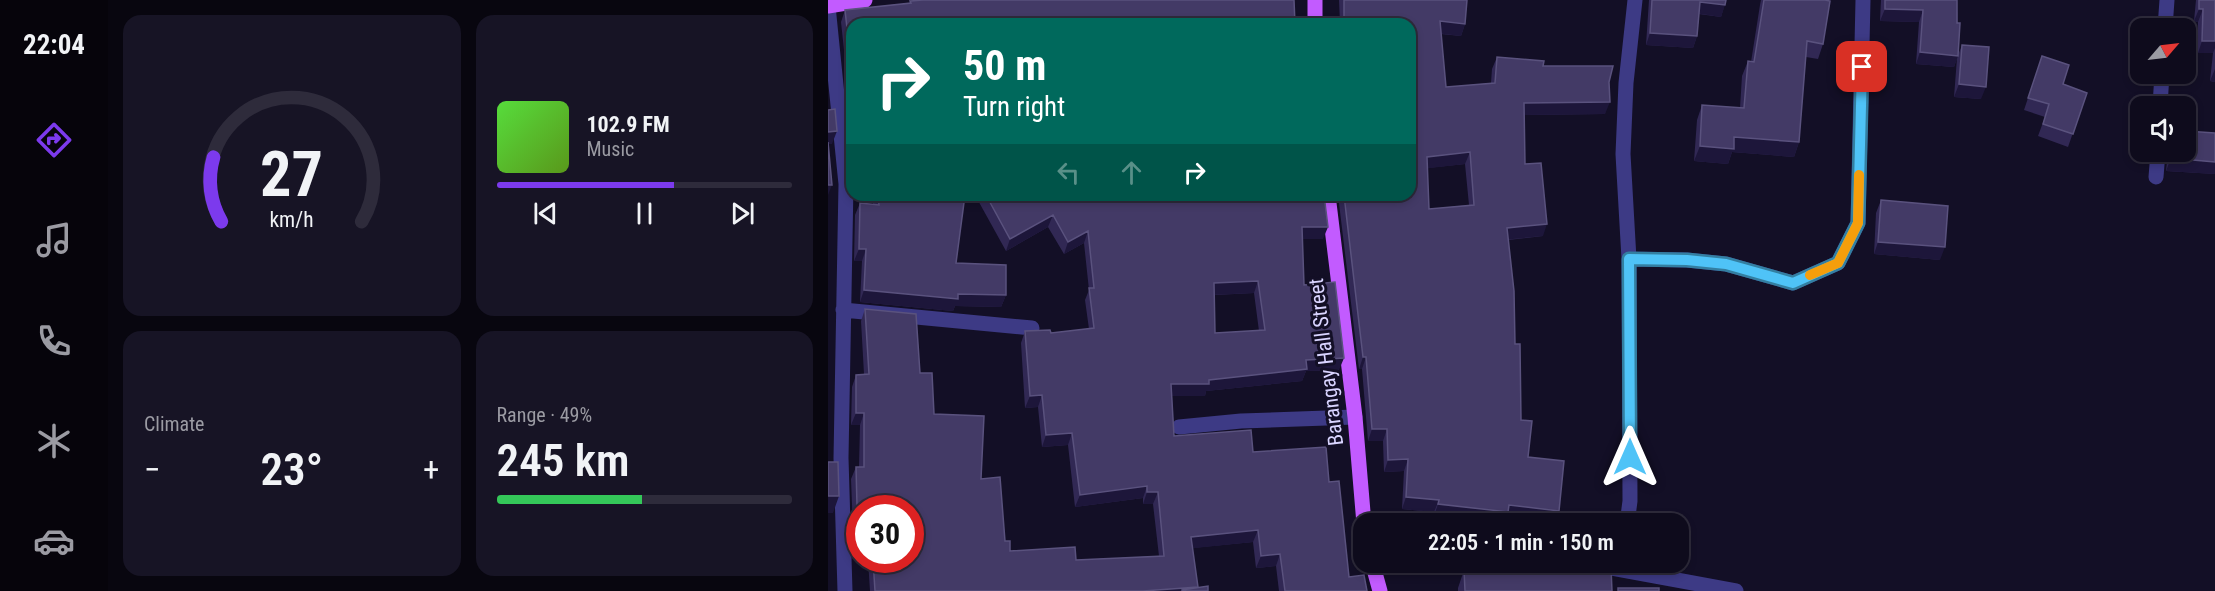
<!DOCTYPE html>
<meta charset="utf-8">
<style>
body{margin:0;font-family:"Roboto Condensed",sans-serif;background:#171425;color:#f1f3f6;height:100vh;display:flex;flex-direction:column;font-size:22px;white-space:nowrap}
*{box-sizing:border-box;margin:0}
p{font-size:20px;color:#9b9ba3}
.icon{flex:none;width:33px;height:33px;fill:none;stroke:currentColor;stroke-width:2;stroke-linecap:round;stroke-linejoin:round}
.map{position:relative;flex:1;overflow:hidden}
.panel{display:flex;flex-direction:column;gap:15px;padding:15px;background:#08060f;width:720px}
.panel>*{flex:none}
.top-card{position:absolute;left:18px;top:18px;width:570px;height:183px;border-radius:18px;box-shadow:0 3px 9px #0003,0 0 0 2px #2e2b3b;background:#00695c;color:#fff;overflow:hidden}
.needle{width:39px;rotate:62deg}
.controls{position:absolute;left:1302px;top:18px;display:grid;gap:12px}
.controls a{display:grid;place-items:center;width:66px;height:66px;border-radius:12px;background:#0e0b1c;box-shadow:0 3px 9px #0003,0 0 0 2px #2e2b3b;font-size:30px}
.speed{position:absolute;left:18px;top:495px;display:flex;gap:12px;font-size:30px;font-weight:700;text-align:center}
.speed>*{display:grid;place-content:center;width:78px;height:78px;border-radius:50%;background:#0e0b1c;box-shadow:0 3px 9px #0003,0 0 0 2px #2e2b3b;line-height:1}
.speed .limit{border:9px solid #d22;background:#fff;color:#111}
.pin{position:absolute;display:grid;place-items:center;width:51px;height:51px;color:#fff;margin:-26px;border-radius:12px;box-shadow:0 3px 9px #0006}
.me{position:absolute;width:66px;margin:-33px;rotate:0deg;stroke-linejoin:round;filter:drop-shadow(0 0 4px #0008)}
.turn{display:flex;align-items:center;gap:21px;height:126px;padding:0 18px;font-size:27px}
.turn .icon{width:78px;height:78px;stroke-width:2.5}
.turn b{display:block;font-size:42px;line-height:51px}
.lanes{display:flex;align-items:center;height:57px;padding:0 18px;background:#0003;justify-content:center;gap:30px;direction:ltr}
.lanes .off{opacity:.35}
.big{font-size:45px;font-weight:600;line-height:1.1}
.panel .card{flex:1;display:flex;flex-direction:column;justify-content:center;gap:9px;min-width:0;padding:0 21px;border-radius:18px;background:#171425}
.panel .dial{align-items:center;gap:0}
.dial svg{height:156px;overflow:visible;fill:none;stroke:#2e2b3b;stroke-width:7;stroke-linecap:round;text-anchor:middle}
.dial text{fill:#f1f3f6;stroke:none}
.song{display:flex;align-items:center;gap:18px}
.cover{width:72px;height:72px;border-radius:9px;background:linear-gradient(135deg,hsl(110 70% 55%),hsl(90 70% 35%))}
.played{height:6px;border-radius:3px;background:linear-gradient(90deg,#7c3aed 60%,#2e2b3b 60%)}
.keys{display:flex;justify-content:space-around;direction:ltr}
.heat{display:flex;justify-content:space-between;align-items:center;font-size:33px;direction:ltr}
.charge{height:9px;border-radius:4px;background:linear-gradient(90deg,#34c759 49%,#2e2b3b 0)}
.panel .tiles{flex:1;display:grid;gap:15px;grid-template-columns:repeat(2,1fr)}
.trip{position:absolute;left:525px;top:513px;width:336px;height:60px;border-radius:18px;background:#0e0b1c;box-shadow:0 3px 9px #0003,0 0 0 2px #2e2b3b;font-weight:600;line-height:60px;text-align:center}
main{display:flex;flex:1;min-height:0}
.tab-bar{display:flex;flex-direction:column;width:108px;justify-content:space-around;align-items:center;background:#06040b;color:#9b9ba3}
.tab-bar .icon{width:42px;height:42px}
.tab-bar .selected{color:#7c3aed}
.tab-bar b{font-size:27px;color:#f1f3f6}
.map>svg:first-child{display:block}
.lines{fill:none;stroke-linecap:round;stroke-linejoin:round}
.minor{stroke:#3d3a85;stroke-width:15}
.major{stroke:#c25bff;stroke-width:15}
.wall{fill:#312854;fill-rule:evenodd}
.shaded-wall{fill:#1d163a}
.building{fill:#433a66;stroke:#5a527e;stroke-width:1.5;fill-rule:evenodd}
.route-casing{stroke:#337fa1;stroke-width:15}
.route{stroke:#4fc3f7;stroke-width:10}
.slow{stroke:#f59e0b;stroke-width:10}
.labels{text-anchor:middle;stroke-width:6;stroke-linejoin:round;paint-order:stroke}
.street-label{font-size:21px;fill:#d9d4ff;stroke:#130f26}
</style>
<main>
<nav class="tab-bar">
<b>22:04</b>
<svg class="icon selected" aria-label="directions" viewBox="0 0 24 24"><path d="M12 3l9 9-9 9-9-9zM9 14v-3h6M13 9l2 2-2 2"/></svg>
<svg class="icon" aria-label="music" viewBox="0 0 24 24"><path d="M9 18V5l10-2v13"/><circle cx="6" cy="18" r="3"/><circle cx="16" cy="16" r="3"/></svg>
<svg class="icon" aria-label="phone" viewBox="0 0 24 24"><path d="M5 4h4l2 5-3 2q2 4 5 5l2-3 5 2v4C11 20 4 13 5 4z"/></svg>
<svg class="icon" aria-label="climate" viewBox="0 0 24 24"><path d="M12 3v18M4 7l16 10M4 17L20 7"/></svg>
<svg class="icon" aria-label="car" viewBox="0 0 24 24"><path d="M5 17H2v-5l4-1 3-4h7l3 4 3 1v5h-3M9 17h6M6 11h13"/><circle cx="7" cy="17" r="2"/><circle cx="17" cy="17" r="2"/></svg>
</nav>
<section class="panel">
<div class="tiles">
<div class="card dial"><svg viewBox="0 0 100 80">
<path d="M14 69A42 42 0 1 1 86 69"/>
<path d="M14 69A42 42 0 0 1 10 36" stroke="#7c3aed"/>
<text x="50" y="56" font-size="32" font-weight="700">27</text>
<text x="50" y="72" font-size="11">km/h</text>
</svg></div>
<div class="card">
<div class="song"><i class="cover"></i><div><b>102.9 FM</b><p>Music</p></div></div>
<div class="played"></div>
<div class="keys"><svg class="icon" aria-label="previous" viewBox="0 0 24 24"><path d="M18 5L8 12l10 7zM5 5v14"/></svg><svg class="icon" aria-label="pause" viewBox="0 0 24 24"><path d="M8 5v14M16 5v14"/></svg><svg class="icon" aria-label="next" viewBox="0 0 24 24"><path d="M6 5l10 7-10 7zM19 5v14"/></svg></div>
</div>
<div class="card"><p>Climate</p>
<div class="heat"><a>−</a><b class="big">23°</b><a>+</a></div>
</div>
<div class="card"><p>Range · 49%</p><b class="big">245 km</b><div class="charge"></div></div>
</div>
</section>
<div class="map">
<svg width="1387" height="591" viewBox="0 0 1387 591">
<rect width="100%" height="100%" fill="#130f26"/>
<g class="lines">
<path class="minor" d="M 0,6 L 18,184 L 13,458 L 17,591
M 1337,28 L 1339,0
M 1332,106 L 1334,74
M 1328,177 L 1330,152
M 801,259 L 859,260 L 898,264 L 965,283 L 1010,263 L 1030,223 L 1035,0
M 15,310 L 204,328
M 351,427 L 413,421 L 527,417
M 799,524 L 802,501 L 801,259 L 795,154 L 798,83 L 807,0
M 751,562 L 908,591"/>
<path class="major" d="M 487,0 L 487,24
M 0,6 L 37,0
M 500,195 L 527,417 L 536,524
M 544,562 L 552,591"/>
</g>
<path class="wall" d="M 511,0 L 639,0 L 637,24 L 633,36 L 613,34 L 618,87 L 663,83 L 664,69 L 669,57 L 715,66 L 781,82 L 777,114 L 696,115 L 697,164 L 715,236 L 680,240 L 687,344 L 693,420 L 700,457 L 731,511 L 727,523 L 678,517 L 676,524 L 672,524 L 606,516 L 606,512 L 574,509 L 576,471 L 556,472 L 555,441 L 540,441 L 534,369 L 531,369 L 510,195 L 582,195 L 582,24 L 512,24 ZM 637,164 L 641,205 L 601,209 L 599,168 Z
M 821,0 L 898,0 L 893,17 L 871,14 L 869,36 L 865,48 L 818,45 Z
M 933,0 L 997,0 L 995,44 L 990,59 L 978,57 L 971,142 L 966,157 L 904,152 L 900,164 L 866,161 L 869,120 L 874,105 L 912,108 L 914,76 L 920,61 L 923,62 L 932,5 Z
M 1053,0 L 1129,0 L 1130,55 L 1134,45 L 1153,99 L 1126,97 L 1129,58 L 1126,67 L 1088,64 L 1091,22 L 1052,21 Z
M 1368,0 L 1387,0 L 1387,82 L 1382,81 L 1385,53 L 1370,53 L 1370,22 L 1366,21 Z
M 82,1 L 467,24 L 24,24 L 24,142 L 21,119 L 23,115 L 13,22 L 17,10 L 81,3 Z
M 1214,56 L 1235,84 L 1259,93 L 1240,147 L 1210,136 L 1217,117 L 1196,110 Z
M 1387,133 L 1387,174 L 1338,171 L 1340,152 L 1358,152 Z
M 44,195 L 137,195 L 128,263 L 178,295 L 173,307 L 127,306 L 125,311 L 32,302 L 34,261 L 26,261 L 27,215 L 32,203 L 45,204 Z
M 147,195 L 496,195 L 495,239 L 474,239 L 476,285 L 511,370 L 478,371 L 474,381 L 378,391 L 377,396 L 344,396 L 346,436 L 425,452 L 501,482 L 521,577 L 539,591 L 451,591 L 448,566 L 428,568 L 425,542 L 364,548 L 370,588 L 380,591 L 42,591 L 40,560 L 82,560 L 82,508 L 32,555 L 26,555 L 23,479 L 28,467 L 31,467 L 32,425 L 23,425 L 24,387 L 28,375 L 36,374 L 33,321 L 37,309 L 92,373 L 106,414 L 153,479 L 177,541 L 182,551 L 248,560 L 331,556 L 325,504 L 315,504 L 315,498 L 247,507 L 240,445 L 214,447 L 210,407 L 197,408 L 193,343 L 197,331 L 223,333 L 261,329 L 257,300 L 261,290 L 256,243 L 236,254 L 220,227 L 178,251 ZM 426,293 L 431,331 L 387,333 L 387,295 Z
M 1053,200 L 1112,260 L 1046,254 L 1048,213 Z
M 636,570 L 784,591 L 630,591 L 630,588 Z"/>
<path class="shaded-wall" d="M 872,2 L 897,5 L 893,17 L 867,13 Z
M 1057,9 L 1095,10 L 1091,22 L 1052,21 Z
M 1371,9 L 1375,9 L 1370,22 L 1366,21 Z
M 612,21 L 637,24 L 633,36 L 608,33 Z
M 822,33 L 869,36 L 865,48 L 818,45 Z
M 1374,41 L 1387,41 L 1387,48 L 1385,53 L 1370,53 Z
M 1092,52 L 1130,56 L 1126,67 L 1088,64 Z
M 1387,69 L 1387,82 L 1382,81 Z
M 1131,84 L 1158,87 L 1153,99 L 1126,97 Z
M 782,102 L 777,114 L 691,115 L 696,103 Z
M 9,131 L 4,144 L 0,144 L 0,132 Z
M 906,137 L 971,142 L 966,157 L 904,152 L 900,164 L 866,161 L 872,146 Z
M 642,152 L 637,164 L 594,169 L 599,157 Z
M 1343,158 L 1387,162 L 1387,174 L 1338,171 Z
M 0,185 L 4,185 L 0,195 Z
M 225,215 L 220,227 L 178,251 L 182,239 Z
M 719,224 L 715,236 L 674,240 L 679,228 Z
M 474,227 L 500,227 L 495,239 L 469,239 Z
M 260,231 L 256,243 L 236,254 L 240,242 Z
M 1050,242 L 1117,247 L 1112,260 L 1046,254 Z
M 31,249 L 38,249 L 34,261 L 26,261 Z
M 430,281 L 426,293 L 382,295 L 386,283 Z
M 36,290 L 130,294 L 178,295 L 173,307 L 127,306 L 125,311 L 32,302 Z
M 535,357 L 538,357 L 534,369 L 531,369 Z
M 516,358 L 511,370 L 478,371 L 474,381 L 378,391 L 377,396 L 339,396 L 343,384 L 381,380 L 478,360 Z
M 214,395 L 210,407 L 197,408 L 202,396 Z
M 28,413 L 36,413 L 32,425 L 23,425 Z
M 544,429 L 559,429 L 555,441 L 540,441 Z
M 244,433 L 240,445 L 214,447 L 218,435 Z
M 580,459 L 576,471 L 556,472 L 560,460 Z
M 319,486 L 315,498 L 247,507 L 252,495 Z
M 319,492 L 330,492 L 325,504 L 315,504 Z
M 0,496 L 11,496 L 5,513 L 0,513 Z
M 578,497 L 611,500 L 606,512 L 574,509 Z
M 610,504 L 681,505 L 731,511 L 727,523 L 678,517 L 676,524 L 672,524 L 606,516 Z
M 430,530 L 425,542 L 358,549 L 363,537 Z
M 30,543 L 32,543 L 32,555 L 26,555 Z
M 452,554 L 448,566 L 428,568 L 433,556 Z
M 370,587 L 354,590 L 354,591 L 315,591 Z"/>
<path class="building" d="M 95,0 L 466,0 L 467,24 L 24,24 L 24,74 L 17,10 L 83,3 L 82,1 Z
M 516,0 L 639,0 L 637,24 L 612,21 L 618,87 L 667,83 L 669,57 L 716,61 L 715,66 L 785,66 L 781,82 L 782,102 L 696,103 L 697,164 L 713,163 L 719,224 L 679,228 L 686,291 L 687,344 L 692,344 L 693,420 L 704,421 L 700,457 L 736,461 L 731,511 L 681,505 L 680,512 L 610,504 L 611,500 L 578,497 L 580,459 L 560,460 L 559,429 L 544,429 L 538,357 L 535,357 L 516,195 L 582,195 L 582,24 L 516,24 ZM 642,152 L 646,205 L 601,209 L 599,157 Z
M 824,0 L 898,0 L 897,5 L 872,2 L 869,36 L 822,33 Z
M 936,0 L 997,0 L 1002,1 L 995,44 L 979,41 L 971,142 L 906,137 L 906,149 L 872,146 L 874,105 L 916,108 L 920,61 L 926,62 Z
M 1057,0 L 1129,0 L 1129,23 L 1132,23 L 1130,56 L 1092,52 L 1095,10 L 1057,9 Z
M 1371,0 L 1387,0 L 1387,41 L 1374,41 L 1375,9 L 1371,9 Z
M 1134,45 L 1161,47 L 1158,87 L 1131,84 Z
M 1214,56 L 1241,65 L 1235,84 L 1259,93 L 1245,134 L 1215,124 L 1221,104 L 1200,98 Z
M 7,109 L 9,131 L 0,132 L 0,110 Z
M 1358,131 L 1387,133 L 1387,162 L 1343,158 L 1343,152 L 1358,152 Z
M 0,142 L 4,185 L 0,185 Z
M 50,195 L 137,195 L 128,263 L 178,265 L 178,295 L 130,294 L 130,299 L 36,290 L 38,249 L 31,249 L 32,203 L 51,205 Z
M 158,195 L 496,195 L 500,227 L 474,227 L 476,285 L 507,282 L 516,358 L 478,360 L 479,369 L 381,380 L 381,384 L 343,384 L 346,436 L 423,430 L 425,452 L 498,447 L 501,482 L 511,481 L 521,577 L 536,575 L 539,591 L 457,591 L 452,554 L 433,556 L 430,530 L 363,537 L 370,587 L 315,591 L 47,591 L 45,560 L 82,560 L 82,508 L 32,508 L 32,543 L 30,543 L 28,467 L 36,467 L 36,413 L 28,413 L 28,375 L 41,374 L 37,309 L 88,314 L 92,373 L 104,373 L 106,414 L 156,416 L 153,479 L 172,477 L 177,541 L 182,541 L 182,551 L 247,547 L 248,560 L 336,556 L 330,492 L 319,492 L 319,486 L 252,495 L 244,433 L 218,435 L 214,395 L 202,396 L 197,331 L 222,330 L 223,333 L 266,328 L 261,288 L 266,288 L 260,231 L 240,242 L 225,215 L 182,239 ZM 430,281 L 437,330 L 387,333 L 386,283 Z
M 1053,200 L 1120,206 L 1117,247 L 1050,242 Z
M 0,462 L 10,462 L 11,496 L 0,496 Z
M 783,568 L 784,591 L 637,591 L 636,570 Z
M 380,586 L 380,591 L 354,591 L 354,590 Z
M 790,588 L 831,588 L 831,591 L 790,591 Z"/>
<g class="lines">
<g class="route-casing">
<path id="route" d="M 802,457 L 801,259 L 859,260 L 898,264 L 965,283 L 1010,263 L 1030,223 L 1034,67"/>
</g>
<use href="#route" class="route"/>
<path class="slow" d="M 982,275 L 1010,263 L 1030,223 L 1031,175"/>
</g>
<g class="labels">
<g class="street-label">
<text transform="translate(498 362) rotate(-97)" y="7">Barangay Hall Street</text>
</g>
</g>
</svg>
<div class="controls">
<a><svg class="needle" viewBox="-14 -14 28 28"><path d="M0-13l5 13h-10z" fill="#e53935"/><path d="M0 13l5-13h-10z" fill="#9b9ba3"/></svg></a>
<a><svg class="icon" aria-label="sound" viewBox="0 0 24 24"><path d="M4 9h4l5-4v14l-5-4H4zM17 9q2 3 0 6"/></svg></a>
</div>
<div class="speed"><div class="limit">30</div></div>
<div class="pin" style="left:1034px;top:67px;background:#d93025"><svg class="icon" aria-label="arrive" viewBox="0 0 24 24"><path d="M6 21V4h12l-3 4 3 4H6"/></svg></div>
<svg class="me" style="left:802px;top:457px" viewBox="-20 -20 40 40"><path d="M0-17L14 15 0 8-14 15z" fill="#4fc3f7" stroke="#fff" stroke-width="4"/></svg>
<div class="trip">22:05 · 1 min · 150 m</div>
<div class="top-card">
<div class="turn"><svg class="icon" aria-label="right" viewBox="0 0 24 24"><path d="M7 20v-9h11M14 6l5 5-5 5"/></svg><div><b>50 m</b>Turn right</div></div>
<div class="lanes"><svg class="icon off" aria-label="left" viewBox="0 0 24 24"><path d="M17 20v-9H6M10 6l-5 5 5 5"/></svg><svg class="icon off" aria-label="ahead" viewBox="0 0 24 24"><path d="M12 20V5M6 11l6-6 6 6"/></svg><svg class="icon" aria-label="right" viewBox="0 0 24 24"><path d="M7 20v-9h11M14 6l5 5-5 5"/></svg></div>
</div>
</div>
</main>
